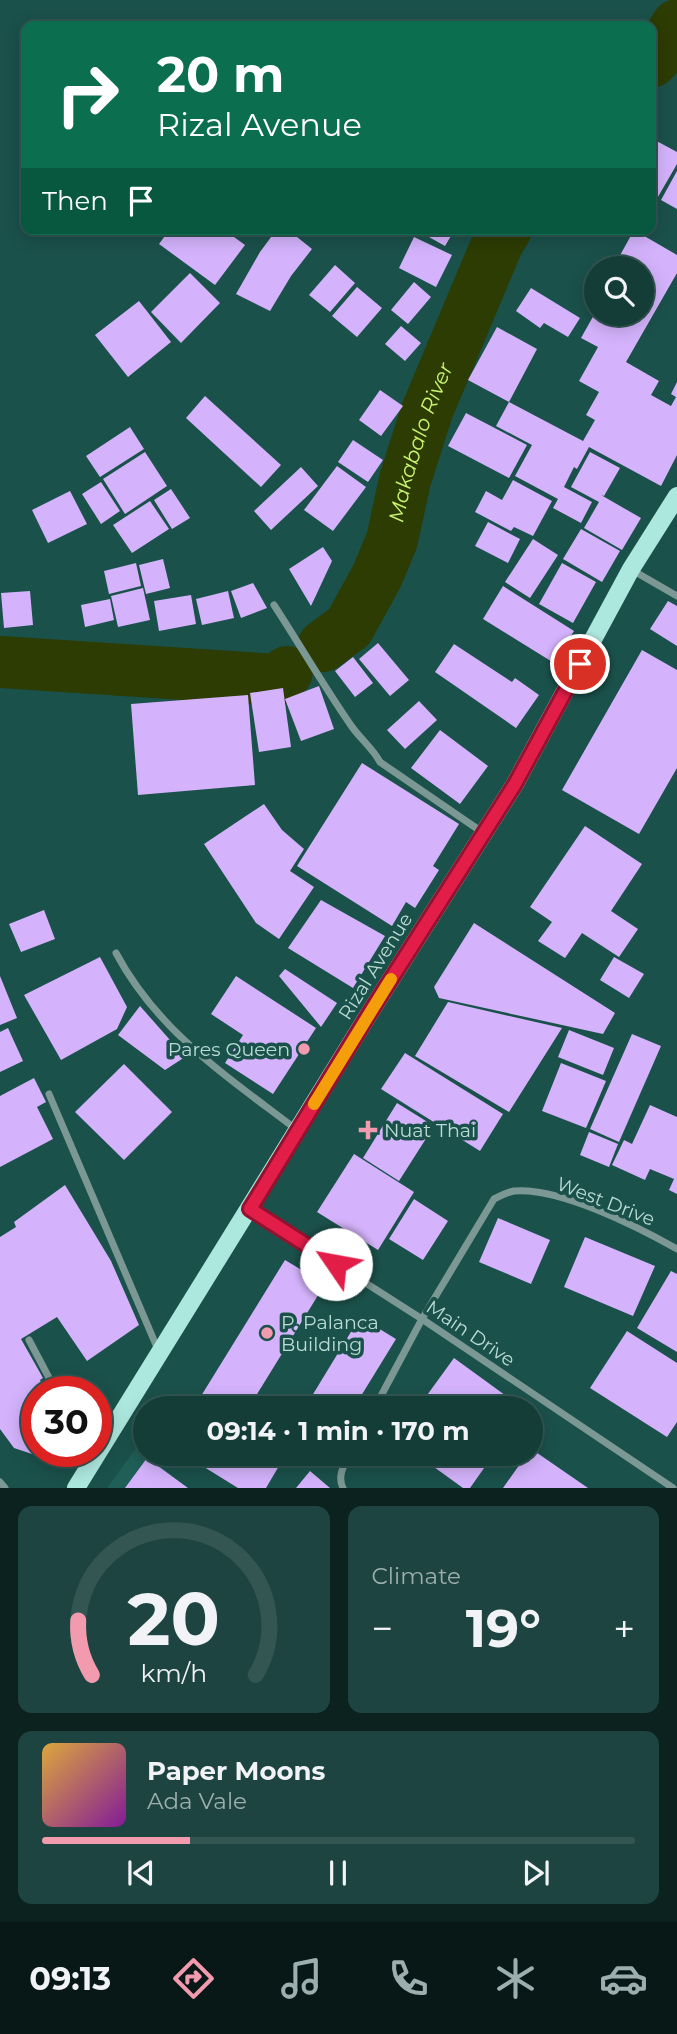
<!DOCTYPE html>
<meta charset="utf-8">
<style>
body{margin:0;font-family:Montserrat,sans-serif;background:#1d4440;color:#f1f3f6;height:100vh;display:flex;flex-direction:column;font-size:26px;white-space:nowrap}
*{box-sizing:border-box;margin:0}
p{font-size:23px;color:#9daeae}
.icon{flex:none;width:38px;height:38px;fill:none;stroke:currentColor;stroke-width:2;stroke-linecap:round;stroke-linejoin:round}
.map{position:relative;height:1488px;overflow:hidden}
.drawer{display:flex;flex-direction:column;gap:18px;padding:18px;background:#0b221f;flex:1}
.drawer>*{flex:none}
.banner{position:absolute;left:21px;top:21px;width:635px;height:214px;border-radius:14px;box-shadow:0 4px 18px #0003,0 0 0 2px #335653;background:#0b6e4f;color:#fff;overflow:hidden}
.tools{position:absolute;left:584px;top:256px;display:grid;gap:14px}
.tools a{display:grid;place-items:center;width:70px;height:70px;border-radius:50%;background:#143d38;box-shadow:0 4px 18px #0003,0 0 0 2px #335653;font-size:35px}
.speed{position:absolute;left:21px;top:1376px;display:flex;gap:14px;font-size:35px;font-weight:700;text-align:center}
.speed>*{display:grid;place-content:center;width:91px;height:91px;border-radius:50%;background:#143d38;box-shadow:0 4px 18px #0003,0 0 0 2px #335653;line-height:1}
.speed .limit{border:10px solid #d22;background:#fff;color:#111}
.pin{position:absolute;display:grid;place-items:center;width:60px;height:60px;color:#fff;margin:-30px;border:4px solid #fff;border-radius:50%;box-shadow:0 2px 7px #0007}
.me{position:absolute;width:77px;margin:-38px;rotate:303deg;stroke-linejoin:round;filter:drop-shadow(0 0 5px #0008)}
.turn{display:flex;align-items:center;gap:24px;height:147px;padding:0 21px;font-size:32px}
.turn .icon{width:91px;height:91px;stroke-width:2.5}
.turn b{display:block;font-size:49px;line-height:60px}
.then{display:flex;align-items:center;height:66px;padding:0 21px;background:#0003;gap:14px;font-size:26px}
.big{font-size:52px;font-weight:700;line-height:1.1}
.drawer .widget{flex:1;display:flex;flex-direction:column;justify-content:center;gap:10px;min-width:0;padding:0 24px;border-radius:14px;background:#1d4440}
.drawer .dial{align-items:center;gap:0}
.dial svg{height:182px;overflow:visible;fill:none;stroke:#335653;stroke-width:7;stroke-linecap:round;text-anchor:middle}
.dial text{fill:#f1f3f6;stroke:none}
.song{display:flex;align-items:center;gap:21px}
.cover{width:84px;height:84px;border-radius:10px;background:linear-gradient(135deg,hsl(40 70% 55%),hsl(290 70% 35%))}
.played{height:7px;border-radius:4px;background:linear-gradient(90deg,#f29aae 25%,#335653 25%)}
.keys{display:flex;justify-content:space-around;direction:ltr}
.heat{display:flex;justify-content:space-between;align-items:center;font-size:38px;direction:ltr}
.drawer .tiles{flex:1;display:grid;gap:18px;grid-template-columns:1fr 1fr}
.widget:last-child{grid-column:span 2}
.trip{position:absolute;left:133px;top:1396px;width:410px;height:70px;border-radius:35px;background:#143d38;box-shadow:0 4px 18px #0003,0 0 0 2px #335653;font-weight:700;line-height:70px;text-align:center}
.tabs{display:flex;height:112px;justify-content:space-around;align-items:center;background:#081816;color:#9daeae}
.tabs .icon{width:49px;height:49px}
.tabs .current{color:#f29aae}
.tabs b{font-size:32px;color:#f1f3f6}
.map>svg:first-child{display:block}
.built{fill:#1f5f58}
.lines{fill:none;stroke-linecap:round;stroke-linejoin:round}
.river{stroke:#2c3c02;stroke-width:52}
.building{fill:#d4b3fc}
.minor{stroke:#7c9894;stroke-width:7}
.primary{stroke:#ade8df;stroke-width:18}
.route-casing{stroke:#92132f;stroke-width:18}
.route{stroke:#e11d48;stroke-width:12}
.slow{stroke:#f59e0b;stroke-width:12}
.poi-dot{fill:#f29aae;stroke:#1b514b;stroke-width:2.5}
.labels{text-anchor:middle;stroke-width:7;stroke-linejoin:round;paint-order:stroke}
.street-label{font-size:19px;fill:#badbd6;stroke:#1b514b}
.poi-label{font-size:19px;fill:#badbd6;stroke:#1b514b;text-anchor:start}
.water-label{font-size:21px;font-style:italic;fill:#caf472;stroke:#1b514b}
</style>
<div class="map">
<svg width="677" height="1488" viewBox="0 0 677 1488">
<rect width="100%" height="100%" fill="#1b514b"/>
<path class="built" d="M 137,1447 L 187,1488 L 107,1488 Z"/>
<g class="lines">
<g class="river">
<path d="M 651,62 L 658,55 L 677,25"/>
<path id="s1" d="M 323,646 L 349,627 L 377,576 L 392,540 L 405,480 L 427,411 L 498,242 L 506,229"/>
<path d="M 0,662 L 277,680 L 287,672"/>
</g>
</g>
<path class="building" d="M 651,138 L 677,152 L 677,164 L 655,202 L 651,200 Z
M 677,171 L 677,209 L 661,200 Z
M 170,229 L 223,229 L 245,245 L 215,285 L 159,244 Z
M 277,229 L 287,229 L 312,249 L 291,276 L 270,311 L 236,294 L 260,252 Z
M 421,229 L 455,229 L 445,246 L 420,232 Z
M 634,230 L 677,255 L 677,273 L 626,362 L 659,381 L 651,395 L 671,406 L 676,397 L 671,394 L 677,382 L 677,455 L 661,486 L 589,447 L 577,469 L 574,467 L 564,487 L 592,502 L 581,523 L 553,508 L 558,499 L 515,476 L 532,445 L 496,426 L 509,402 L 583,441 L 595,420 L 586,415 L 599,392 L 579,381 L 598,347 L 581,338 L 595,313 L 642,313 L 642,268 L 613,268 Z
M 414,237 L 452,255 L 436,287 L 399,268 Z
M 335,265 L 355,283 L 330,312 L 309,295 Z
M 190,273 L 220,303 L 181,343 L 151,312 Z
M 414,282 L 431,297 L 408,324 L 391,310 Z
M 357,287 L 382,308 L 357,337 L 332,316 Z
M 531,288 L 580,318 L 568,337 L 544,323 L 540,328 L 516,311 Z
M 139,301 L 171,342 L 128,377 L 95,335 Z
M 401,326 L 421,343 L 405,361 L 385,344 Z
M 497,327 L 537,349 L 509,402 L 468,380 Z
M 380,390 L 403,406 L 381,436 L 359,420 Z
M 205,396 L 281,465 L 261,487 L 186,418 Z
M 466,413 L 527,445 L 509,478 L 448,446 Z
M 130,427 L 144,449 L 100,477 L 86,456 Z
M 353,440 L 383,460 L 368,482 L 338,462 Z
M 145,452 L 167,486 L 125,514 L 103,479 Z
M 590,452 L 620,468 L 604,496 L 601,495 L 641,518 L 622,550 L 584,528 L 599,502 L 571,487 Z
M 337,466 L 366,487 L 333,531 L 304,510 Z
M 301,467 L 318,486 L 271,530 L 254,511 Z
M 513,480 L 552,501 L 533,536 L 514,527 L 511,531 L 475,512 L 486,491 L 502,500 Z
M 101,482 L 120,511 L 101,524 L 82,494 Z
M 171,489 L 190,518 L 172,529 L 154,500 Z
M 70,491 L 87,524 L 48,543 L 32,510 Z
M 150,501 L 169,529 L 132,553 L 113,525 Z
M 488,522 L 520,539 L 508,563 L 475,546 Z
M 581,529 L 620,551 L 602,582 L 563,559 Z
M 533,539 L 558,555 L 530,598 L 505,582 Z
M 323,547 L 332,561 L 311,606 L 289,569 Z
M 163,559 L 170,588 L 146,594 L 139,565 Z
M 136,563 L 141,586 L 109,594 L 104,571 Z
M 562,563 L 596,582 L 573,623 L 539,604 Z
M 253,583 L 267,608 L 241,618 L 231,591 Z
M 503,586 L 574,631 L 554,663 L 483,619 Z
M 143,588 L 150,620 L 118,627 L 111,596 Z
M 30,591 L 33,625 L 4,628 L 1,593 Z
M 228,591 L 234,618 L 202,625 L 196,599 Z
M 191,595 L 196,624 L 159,631 L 154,601 Z
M 110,599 L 114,620 L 85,627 L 81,605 Z
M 668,601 L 677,606 L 677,646 L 650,629 Z
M 378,643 L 409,680 L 390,696 L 359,659 Z
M 454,644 L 512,682 L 515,678 L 539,695 L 516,728 L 435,672 Z
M 642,650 L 677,670 L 677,768 L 639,834 L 562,790 Z
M 353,657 L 373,683 L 355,697 L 335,671 Z
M 319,686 L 334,729 L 301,741 L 285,699 Z
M 283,688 L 291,747 L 259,752 L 250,693 Z
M 248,695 L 255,785 L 138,795 L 131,704 Z
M 419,701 L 437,720 L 405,749 L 387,730 Z
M 440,730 L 488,766 L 460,804 L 411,768 Z
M 362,763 L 459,824 L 433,866 L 439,870 L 415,908 L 406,902 L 392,926 L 297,866 Z
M 264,804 L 282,830 L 304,849 L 290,871 L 314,887 L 279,939 L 256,923 L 204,844 Z
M 585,826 L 642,864 L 611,911 L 638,929 L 619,957 L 582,933 L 565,958 L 538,941 L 552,922 L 530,907 Z
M 321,900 L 385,936 L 353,988 L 288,948 Z
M 44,910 L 55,939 L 21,952 L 9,924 Z
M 474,923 L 615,1013 L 603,1034 L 439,998 L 434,987 Z
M 100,957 L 127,1007 L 117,1029 L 61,1060 L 24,995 Z
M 614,957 L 644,974 L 629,998 L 600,980 Z
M 285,969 L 337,1003 L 321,1027 L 279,976 Z
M 0,976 L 17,1018 L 0,1025 Z
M 236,976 L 316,1028 L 273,1094 L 225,1063 L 243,1035 L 211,1014 Z
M 448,1002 L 562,1028 L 509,1112 L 415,1056 Z
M 140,1006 L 185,1057 L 165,1070 L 118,1035 Z
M 8,1028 L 23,1061 L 0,1072 L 0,1032 Z
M 569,1030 L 614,1048 L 603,1075 L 558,1057 Z
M 632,1034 L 661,1046 L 619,1142 L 590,1129 Z
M 405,1053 L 503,1114 L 480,1151 L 381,1089 Z
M 561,1063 L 606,1081 L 586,1128 L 542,1111 Z
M 124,1064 L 172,1112 L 124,1160 L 75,1112 Z
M 34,1078 L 46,1102 L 37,1107 L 53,1139 L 0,1167 L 0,1096 Z
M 397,1103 L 434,1126 L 399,1181 L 363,1158 Z
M 650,1105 L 677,1117 L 677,1194 L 669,1190 L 674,1179 L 650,1169 L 645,1180 L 612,1165 L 624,1140 L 632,1144 Z
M 589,1132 L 618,1144 L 609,1167 L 580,1155 Z
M 354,1154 L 414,1192 L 378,1250 L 317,1212 Z
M 65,1185 L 111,1261 L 139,1325 L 87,1361 L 57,1317 L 21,1339 L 43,1378 L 40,1380 L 46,1391 L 37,1391 L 37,1451 L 32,1454 L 14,1448 L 0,1429 L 0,1237 L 16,1227 L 14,1222 Z
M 414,1199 L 448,1221 L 423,1260 L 389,1239 Z
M 498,1218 L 550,1240 L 531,1284 L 479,1262 Z
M 585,1237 L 655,1266 L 633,1316 L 564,1287 Z
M 285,1260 L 325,1284 L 249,1407 L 252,1409 L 193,1409 Z
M 671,1271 L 677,1274 L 677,1352 L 637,1328 Z
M 360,1317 L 396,1339 L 353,1409 L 304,1409 Z
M 627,1331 L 677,1363 L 677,1422 L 667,1437 L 590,1388 Z
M 454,1358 L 524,1409 L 417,1409 Z
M 530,1448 L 588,1488 L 503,1488 L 527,1454 L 530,1454 Z
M 183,1454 L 286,1454 L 266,1488 L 238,1488 Z
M 416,1454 L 494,1454 L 470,1488 L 463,1488 Z
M 147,1458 L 188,1488 L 125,1488 Z
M 310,1471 L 330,1488 L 296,1488 Z"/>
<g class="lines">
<path class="minor" d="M 632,570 L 677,596
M 274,605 C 300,645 323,685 350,724 C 359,738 372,747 380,762 L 482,832
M 116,953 C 158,1032 228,1077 297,1130
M 49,1094 L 159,1352
M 250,1209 L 422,1319 L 673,1488
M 29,1340 L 56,1391
M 374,1409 L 422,1319 L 494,1199 C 500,1196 508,1192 514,1191 C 560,1187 638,1227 677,1249
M 0,1482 L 5,1488
M 343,1488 C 337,1476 344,1465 350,1454"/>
<path class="primary" d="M 76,1488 L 374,1006 L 515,784 L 631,569 L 677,496"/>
</g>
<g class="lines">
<g class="route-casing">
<path id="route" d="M 336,1264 L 250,1209 L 374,1006 L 515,784 L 580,664"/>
</g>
<use href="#route" class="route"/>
<path class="slow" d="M 314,1104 L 391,979"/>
</g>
<g class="poi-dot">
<circle cx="304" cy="1049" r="7"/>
<path d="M364.5 1119.5h7v7h7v7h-7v7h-7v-7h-7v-7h7z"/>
<circle cx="267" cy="1333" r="7"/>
</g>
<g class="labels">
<g class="street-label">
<text transform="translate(375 966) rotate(-58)" y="7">Rizal Avenue</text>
<text transform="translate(606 1201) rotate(21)" y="7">West Drive</text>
<text transform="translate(471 1333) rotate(34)" y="7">Main Drive</text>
</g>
<g class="poi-label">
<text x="290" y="1056" text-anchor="end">Pares Queen</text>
<text x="384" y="1137">Nuat Thai</text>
<text x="281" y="1329">P. Palanca<tspan x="281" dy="22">Building</tspan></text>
</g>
<g class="water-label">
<text dy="7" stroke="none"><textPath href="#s1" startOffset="231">Makabalo River</textPath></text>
</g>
</g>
</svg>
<div class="tools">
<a><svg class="icon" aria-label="search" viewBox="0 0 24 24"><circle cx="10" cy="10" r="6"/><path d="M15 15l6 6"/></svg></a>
</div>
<div class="speed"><div class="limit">30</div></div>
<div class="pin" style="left:580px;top:664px;background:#d93025"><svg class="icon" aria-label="arrive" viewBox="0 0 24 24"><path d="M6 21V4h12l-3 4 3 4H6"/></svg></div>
<svg class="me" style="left:336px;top:1264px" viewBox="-20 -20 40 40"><circle r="19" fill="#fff"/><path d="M0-13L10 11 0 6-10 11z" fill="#e11d48"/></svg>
<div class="trip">09:14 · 1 min · 170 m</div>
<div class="banner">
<div class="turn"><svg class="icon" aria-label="right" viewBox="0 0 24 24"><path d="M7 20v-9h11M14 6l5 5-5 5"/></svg><div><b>20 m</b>Rizal Avenue</div></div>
<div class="then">Then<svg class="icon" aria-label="arrive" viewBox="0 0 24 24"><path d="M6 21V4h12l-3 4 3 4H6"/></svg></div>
</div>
</div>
<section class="drawer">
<div class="tiles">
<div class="widget dial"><svg viewBox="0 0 100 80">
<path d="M14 69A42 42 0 1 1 86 69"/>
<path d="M14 69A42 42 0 0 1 8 45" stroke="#f29aae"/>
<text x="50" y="56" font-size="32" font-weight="700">20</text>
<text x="50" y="72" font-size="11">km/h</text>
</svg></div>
<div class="widget"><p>Climate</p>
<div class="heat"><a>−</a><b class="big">19°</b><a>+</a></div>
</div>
<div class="widget">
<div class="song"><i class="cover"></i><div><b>Paper Moons</b><p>Ada Vale</p></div></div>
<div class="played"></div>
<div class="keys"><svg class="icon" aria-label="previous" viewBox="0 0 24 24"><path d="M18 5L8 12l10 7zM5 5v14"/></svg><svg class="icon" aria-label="pause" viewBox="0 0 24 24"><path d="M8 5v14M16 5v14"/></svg><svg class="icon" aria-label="next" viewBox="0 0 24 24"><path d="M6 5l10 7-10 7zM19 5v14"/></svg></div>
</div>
</div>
</section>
<nav class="tabs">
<b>09:13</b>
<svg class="icon current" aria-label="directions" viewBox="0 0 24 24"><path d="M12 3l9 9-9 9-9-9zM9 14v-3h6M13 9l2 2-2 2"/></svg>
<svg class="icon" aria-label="music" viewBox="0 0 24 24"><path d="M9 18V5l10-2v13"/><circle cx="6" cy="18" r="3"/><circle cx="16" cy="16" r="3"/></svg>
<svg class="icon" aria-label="phone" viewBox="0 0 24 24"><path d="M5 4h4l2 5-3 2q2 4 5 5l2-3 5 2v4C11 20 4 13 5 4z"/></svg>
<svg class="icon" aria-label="climate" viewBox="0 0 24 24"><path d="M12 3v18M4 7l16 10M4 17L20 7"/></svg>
<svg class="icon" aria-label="car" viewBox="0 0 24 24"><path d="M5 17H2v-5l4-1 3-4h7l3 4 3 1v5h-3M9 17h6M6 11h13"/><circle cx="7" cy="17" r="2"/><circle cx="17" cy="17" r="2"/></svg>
</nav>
